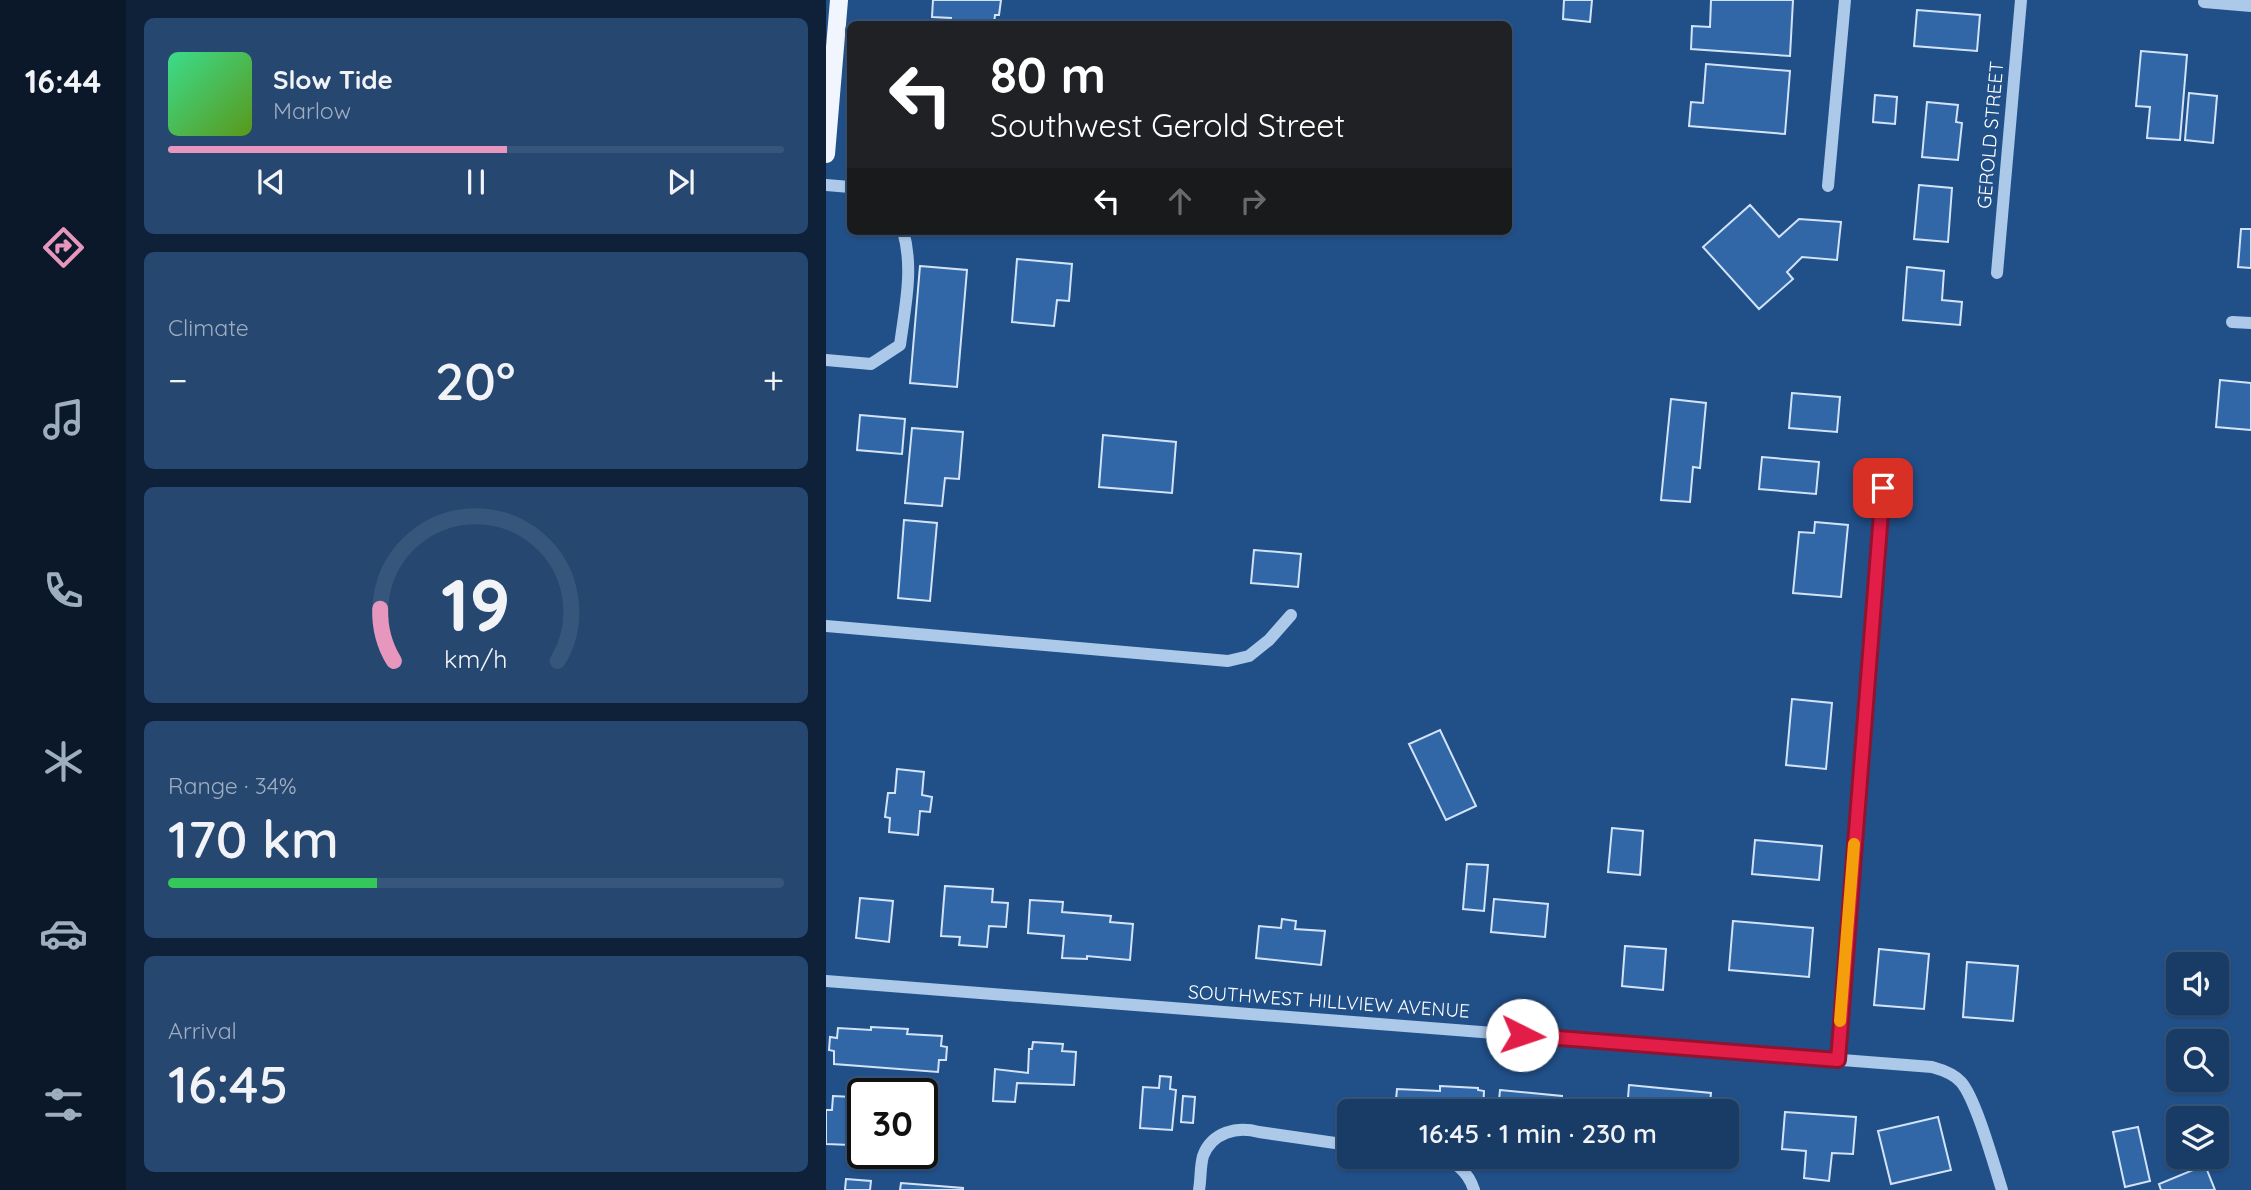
<!DOCTYPE html>
<meta charset="utf-8">
<style>
body{margin:0;font-family:Quicksand,sans-serif;background:#264770;color:#f1f3f6;height:100vh;display:flex;flex-direction:column;font-size:26px;white-space:nowrap}
*{box-sizing:border-box;margin:0}
p{font-size:23px;color:#9fadc0}
.icon{flex:none;width:38px;height:38px;fill:none;stroke:currentColor;stroke-width:2;stroke-linecap:round;stroke-linejoin:round}
.map{position:relative;flex:1;overflow:hidden}
.panel{display:flex;flex-direction:column;gap:18px;padding:18px;background:#0e2139;width:700px}
.panel>*{flex:none}
.guide{position:absolute;left:21px;top:21px;width:665px;height:214px;border-radius:10px;box-shadow:0 2px 5px #0004,0 0 0 2px #37567b;background:#202124;color:#fff;overflow:hidden}
.controls{position:absolute;left:1340px;top:952px;display:grid;gap:14px}
.controls a{display:grid;place-items:center;width:63px;height:63px;border-radius:10px;background:#193c67;box-shadow:0 2px 5px #0004,0 0 0 2px #37567b;font-size:35px}
.speed{position:absolute;left:21px;top:1078px;display:flex;gap:14px;font-size:35px;font-weight:700;text-align:center}
.speed>*{display:grid;place-content:center;width:91px;height:91px;border-radius:50%;background:#193c67;box-shadow:0 2px 5px #0004,0 0 0 2px #37567b;line-height:1}
.speed .limit{border:4px solid #111;border-radius:10px;background:#fff;color:#111}
.pin{position:absolute;display:grid;place-items:center;width:60px;height:60px;color:#fff;margin:-30px;border-radius:14px;box-shadow:0 4px 10px #0006}
.me{position:absolute;width:77px;margin:-38px;rotate:94deg;stroke-linejoin:round;filter:drop-shadow(0 0 5px #0008)}
.turn{display:flex;align-items:center;gap:24px;height:147px;padding:0 28px;font-size:32px}
.turn .icon{width:91px;height:91px;stroke-width:2.5}
.turn b{display:block;font-size:49px;line-height:60px}
.lanes{display:flex;align-items:center;height:66px;padding:0 28px;background:#0003;justify-content:center;gap:35px;direction:ltr}
.lanes .off{opacity:.35}
.big{font-size:52px;font-weight:600;line-height:1.1}
.panel .tile{flex:1;display:flex;flex-direction:column;justify-content:center;gap:10px;min-width:0;padding:0 24px;border-radius:10px;background:#264770}
.panel .dial{align-items:center;gap:0}
.dial svg{height:182px;overflow:visible;fill:none;stroke:#37567b;stroke-width:7;stroke-linecap:round;text-anchor:middle}
.dial text{fill:#f1f3f6;stroke:none}
.song{display:flex;align-items:center;gap:21px}
.cover{width:84px;height:84px;border-radius:10px;background:linear-gradient(135deg,hsl(150 70% 55%),hsl(90 70% 35%))}
.played{height:7px;border-radius:4px;background:linear-gradient(90deg,#e797bd 55%,#37567b 55%)}
.keys{display:flex;justify-content:space-around;direction:ltr}
.heat{display:flex;justify-content:space-between;align-items:center;font-size:38px;direction:ltr}
.charge{height:10px;border-radius:5px;background:linear-gradient(90deg,#34c759 34%,#37567b 0)}
.trip{position:absolute;left:511px;top:1099px;width:402px;height:70px;border-radius:10px;background:#193c67;box-shadow:0 2px 5px #0004,0 0 0 2px #37567b;font-weight:600;line-height:70px;text-align:center}
main{display:flex;flex:1;min-height:0}
.dock{display:flex;flex-direction:column;width:126px;justify-content:space-around;align-items:center;background:#0a1829;color:#9fadc0}
.dock .icon{width:49px;height:49px}
.dock .on{color:#e797bd}
.dock b{font-size:32px;color:#f1f3f6}
.map>svg:first-child{display:block}
.building{fill:#3167a6;stroke:#d2e3f8;stroke-width:2}
.lines{fill:none;stroke-linecap:round;stroke-linejoin:round}
.minor{stroke:#adc9ea;stroke-width:12}
.major{stroke:#f1f6fe;stroke-width:18}
.route-casing{stroke:#92132f;stroke-width:18}
.route{stroke:#e11d48;stroke-width:12}
.slow{stroke:#f59e0b;stroke-width:12}
.labels{text-anchor:middle;stroke-width:7;stroke-linejoin:round;paint-order:stroke}
.street-label{font-size:19px;fill:#fff;stroke:#215089}
</style>
<main>
<nav class="dock">
<b>16:44</b>
<svg class="icon on" aria-label="directions" viewBox="0 0 24 24"><path d="M12 3l9 9-9 9-9-9zM9 14v-3h6M13 9l2 2-2 2"/></svg>
<svg class="icon" aria-label="music" viewBox="0 0 24 24"><path d="M9 18V5l10-2v13"/><circle cx="6" cy="18" r="3"/><circle cx="16" cy="16" r="3"/></svg>
<svg class="icon" aria-label="phone" viewBox="0 0 24 24"><path d="M5 4h4l2 5-3 2q2 4 5 5l2-3 5 2v4C11 20 4 13 5 4z"/></svg>
<svg class="icon" aria-label="climate" viewBox="0 0 24 24"><path d="M12 3v18M4 7l16 10M4 17L20 7"/></svg>
<svg class="icon" aria-label="car" viewBox="0 0 24 24"><path d="M5 17H2v-5l4-1 3-4h7l3 4 3 1v5h-3M9 17h6M6 11h13"/><circle cx="7" cy="17" r="2"/><circle cx="17" cy="17" r="2"/></svg>
<svg class="icon" aria-label="filters" viewBox="0 0 24 24"><path d="M4 7h16M4 17h16"/><circle cx="9" cy="7" r="2"/><circle cx="15" cy="17" r="2"/></svg>
</nav>
<section class="panel">
<div class="tile">
<div class="song"><i class="cover"></i><div><b>Slow Tide</b><p>Marlow</p></div></div>
<div class="played"></div>
<div class="keys"><svg class="icon" aria-label="previous" viewBox="0 0 24 24"><path d="M18 5L8 12l10 7zM5 5v14"/></svg><svg class="icon" aria-label="pause" viewBox="0 0 24 24"><path d="M8 5v14M16 5v14"/></svg><svg class="icon" aria-label="next" viewBox="0 0 24 24"><path d="M6 5l10 7-10 7zM19 5v14"/></svg></div>
</div>
<div class="tile"><p>Climate</p>
<div class="heat"><a>−</a><b class="big">20°</b><a>+</a></div>
</div>
<div class="tile dial"><svg viewBox="0 0 100 80">
<path d="M14 69A42 42 0 1 1 86 69"/>
<path d="M14 69A42 42 0 0 1 8 46" stroke="#e797bd"/>
<text x="50" y="56" font-size="32" font-weight="700">19</text>
<text x="50" y="72" font-size="11">km/h</text>
</svg></div>
<div class="tile"><p>Range · 34%</p><b class="big">170 km</b><div class="charge"></div></div>
<div class="tile"><p>Arrival</p><b class="big">16:45</b></div>
</section>
<div class="map">
<svg width="1425" height="1190" viewBox="0 0 1425 1190">
<rect width="100%" height="100%" fill="#215089"/>
<path class="building" d="M 107,0 L 175,0 L 173,15 L 169,15 L 168,24 L 124,24 L 125,18 L 106,17 Z
M 738,0 L 766,0 L 764,22 L 737,19 Z
M 885,0 L 967,0 L 964,56 L 865,49 L 866,26 L 884,27 Z
M 1091,10 L 1154,15 L 1151,51 L 1088,46 Z
M 1315,51 L 1361,55 L 1354,140 L 1321,138 L 1324,107 L 1310,106 Z
M 880,64 L 964,71 L 959,134 L 863,126 L 865,102 L 877,103 Z
M 1363,93 L 1391,96 L 1387,143 L 1359,140 Z
M 1049,95 L 1071,97 L 1069,124 L 1047,122 Z
M 1101,102 L 1132,105 L 1130,122 L 1136,123 L 1132,160 L 1096,157 Z
M 1093,185 L 1126,188 L 1122,242 L 1088,239 Z
M 924,205 L 953,237 L 973,219 L 1015,222 L 1011,260 L 976,257 L 961,272 L 967,279 L 933,309 L 877,247 Z
M 1415,229 L 1425,229 L 1425,268 L 1412,267 Z
M 191,259 L 246,264 L 243,301 L 231,300 L 228,326 L 186,322 Z
M 94,266 L 141,270 L 131,387 L 84,383 Z
M 1081,267 L 1118,271 L 1116,300 L 1136,302 L 1134,325 L 1077,320 Z
M 1394,380 L 1425,383 L 1425,430 L 1390,427 Z
M 966,393 L 1014,397 L 1011,432 L 963,428 Z
M 845,399 L 880,403 L 874,468 L 867,467 L 864,502 L 835,500 Z
M 34,415 L 79,419 L 76,454 L 31,450 Z
M 86,428 L 137,432 L 133,479 L 119,478 L 116,506 L 79,503 Z
M 277,435 L 350,442 L 346,493 L 273,487 Z
M 936,457 L 993,462 L 990,494 L 933,489 Z
M 78,520 L 111,523 L 104,601 L 72,598 Z
M 989,522 L 1022,525 L 1015,597 L 967,593 L 973,532 L 988,533 Z
M 428,550 L 475,554 L 472,587 L 425,583 Z
M 966,699 L 1006,703 L 1000,769 L 960,765 Z
M 614,730 L 650,806 L 620,820 L 583,744 Z
M 71,769 L 98,772 L 96,795 L 106,797 L 104,812 L 94,811 L 92,835 L 63,832 L 64,818 L 59,817 L 62,793 L 69,793 Z
M 786,828 L 817,831 L 814,875 L 782,872 Z
M 929,840 L 996,846 L 993,880 L 926,874 Z
M 641,864 L 662,865 L 658,911 L 637,909 Z
M 119,886 L 167,889 L 166,902 L 182,903 L 180,927 L 163,926 L 161,947 L 133,945 L 134,937 L 115,936 Z
M 34,898 L 67,901 L 63,942 L 30,938 Z
M 668,899 L 722,904 L 719,937 L 665,932 Z
M 204,900 L 237,902 L 236,912 L 285,916 L 284,922 L 307,924 L 304,960 L 261,956 L 261,959 L 236,958 L 238,936 L 202,933 Z
M 456,919 L 470,921 L 469,929 L 499,931 L 495,965 L 430,958 L 433,926 L 455,928 Z
M 907,921 L 987,928 L 983,977 L 903,970 Z
M 799,946 L 840,949 L 837,990 L 796,986 Z
M 1053,949 L 1103,954 L 1098,1009 L 1048,1005 Z
M 1141,962 L 1192,966 L 1187,1021 L 1137,1017 Z
M 45,1027 L 82,1029 L 81,1034 L 116,1036 L 115,1046 L 121,1047 L 120,1060 L 113,1060 L 112,1072 L 8,1064 L 8,1051 L 3,1050 L 4,1037 L 11,1038 L 12,1028 L 45,1030 Z
M 207,1042 L 237,1044 L 236,1051 L 250,1052 L 248,1085 L 191,1083 L 189,1102 L 167,1101 L 169,1069 L 202,1073 L 203,1049 L 206,1049 Z
M 334,1076 L 345,1077 L 344,1089 L 350,1090 L 346,1130 L 314,1128 L 317,1087 L 333,1088 Z
M 803,1085 L 885,1093 L 883,1111 L 801,1111 Z
M 614,1086 L 652,1088 L 652,1090 L 658,1091 L 657,1111 L 569,1111 L 571,1089 L 614,1091 Z
M 674,1090 L 736,1096 L 735,1111 L 672,1111 Z
M 7,1096 L 26,1097 L 26,1112 L 37,1113 L 37,1147 L 33,1147 L 33,1142 L 24,1142 L 24,1145 L 0,1144 L 0,1110 L 6,1110 Z
M 357,1096 L 369,1097 L 367,1123 L 355,1122 Z
M 959,1112 L 1030,1117 L 1027,1154 L 1006,1153 L 1003,1181 L 978,1178 L 980,1151 L 956,1149 Z
M 1112,1117 L 1125,1170 L 1065,1184 L 1052,1131 Z
M 1312,1127 L 1324,1181 L 1299,1187 L 1287,1132 Z
M 70,1153 L 96,1153 L 95,1169 L 69,1167 Z
M 737,1157 L 764,1157 L 763,1163 L 736,1161 Z
M 1379,1165 L 1389,1190 L 1335,1190 L 1333,1184 Z
M 20,1179 L 45,1181 L 44,1190 L 19,1190 Z
M 75,1183 L 137,1188 L 137,1190 L 74,1190 Z"/>
<g class="lines">
<path class="minor" d="M 1378,2 L 1425,6
M 0,185 L 24,187
M 1002,186 L 1019,0
M 1171,273 L 1195,0
M 1406,322 L 1425,323
M 0,360 L 45,364 L 74,345 C 79,307 88,268 77,231
M 0,626 L 402,661 L 423,656 L 443,640 L 465,615
M 0,981 L 1106,1067 C 1117,1070 1128,1074 1135,1082 C 1150,1099 1168,1165 1176,1190
M 1012,1060 L 1057,488
M 611,1157 C 628,1159 643,1173 648,1190
M 373,1190 C 375,1179 374,1167 377,1156 C 386,1132 411,1126 433,1132 L 523,1145"/>
<path class="major" d="M 0,154 L 13,0"/>
</g>
<g class="lines">
<g class="route-casing">
<path id="route" d="M 696,1035 L 1012,1060 L 1057,488"/>
</g>
<use href="#route" class="route"/>
<path class="slow" d="M 1014,1021 L 1028,844"/>
</g>
<g class="labels">
<g class="street-label">
<text transform="translate(1164 135) rotate(-85)" y="7">GEROLD STREET</text>
<text transform="translate(503 1001) rotate(4)" y="7">SOUTHWEST HILLVIEW AVENUE</text>
</g>
</g>
</svg>
<div class="controls">
<a><svg class="icon" aria-label="sound" viewBox="0 0 24 24"><path d="M4 9h4l5-4v14l-5-4H4zM17 9q2 3 0 6"/></svg></a>
<a><svg class="icon" aria-label="search" viewBox="0 0 24 24"><circle cx="10" cy="10" r="6"/><path d="M15 15l6 6"/></svg></a>
<a><svg class="icon" aria-label="layers" viewBox="0 0 24 24"><path d="M12 4l9 5-9 5-9-5zM3 14l9 5 9-5"/></svg></a>
</div>
<div class="speed"><div class="limit">30</div></div>
<div class="pin" style="left:1057px;top:488px;background:#d93025"><svg class="icon" aria-label="arrive" viewBox="0 0 24 24"><path d="M6 21V4h12l-3 4 3 4H6"/></svg></div>
<svg class="me" style="left:696px;top:1035px" viewBox="-20 -20 40 40"><circle r="19" fill="#fff"/><path d="M0-13L10 11 0 6-10 11z" fill="#e11d48"/></svg>
<div class="trip">16:45 · 1 min · 230 m</div>
<div class="guide">
<div class="turn"><svg class="icon" aria-label="left" viewBox="0 0 24 24"><path d="M17 20v-9H6M10 6l-5 5 5 5"/></svg><div><b>80 m</b>Southwest Gerold Street</div></div>
<div class="lanes"><svg class="icon" aria-label="left" viewBox="0 0 24 24"><path d="M17 20v-9H6M10 6l-5 5 5 5"/></svg><svg class="icon off" aria-label="ahead" viewBox="0 0 24 24"><path d="M12 20V5M6 11l6-6 6 6"/></svg><svg class="icon off" aria-label="right" viewBox="0 0 24 24"><path d="M7 20v-9h11M14 6l5 5-5 5"/></svg></div>
</div>
</div>
</main>
